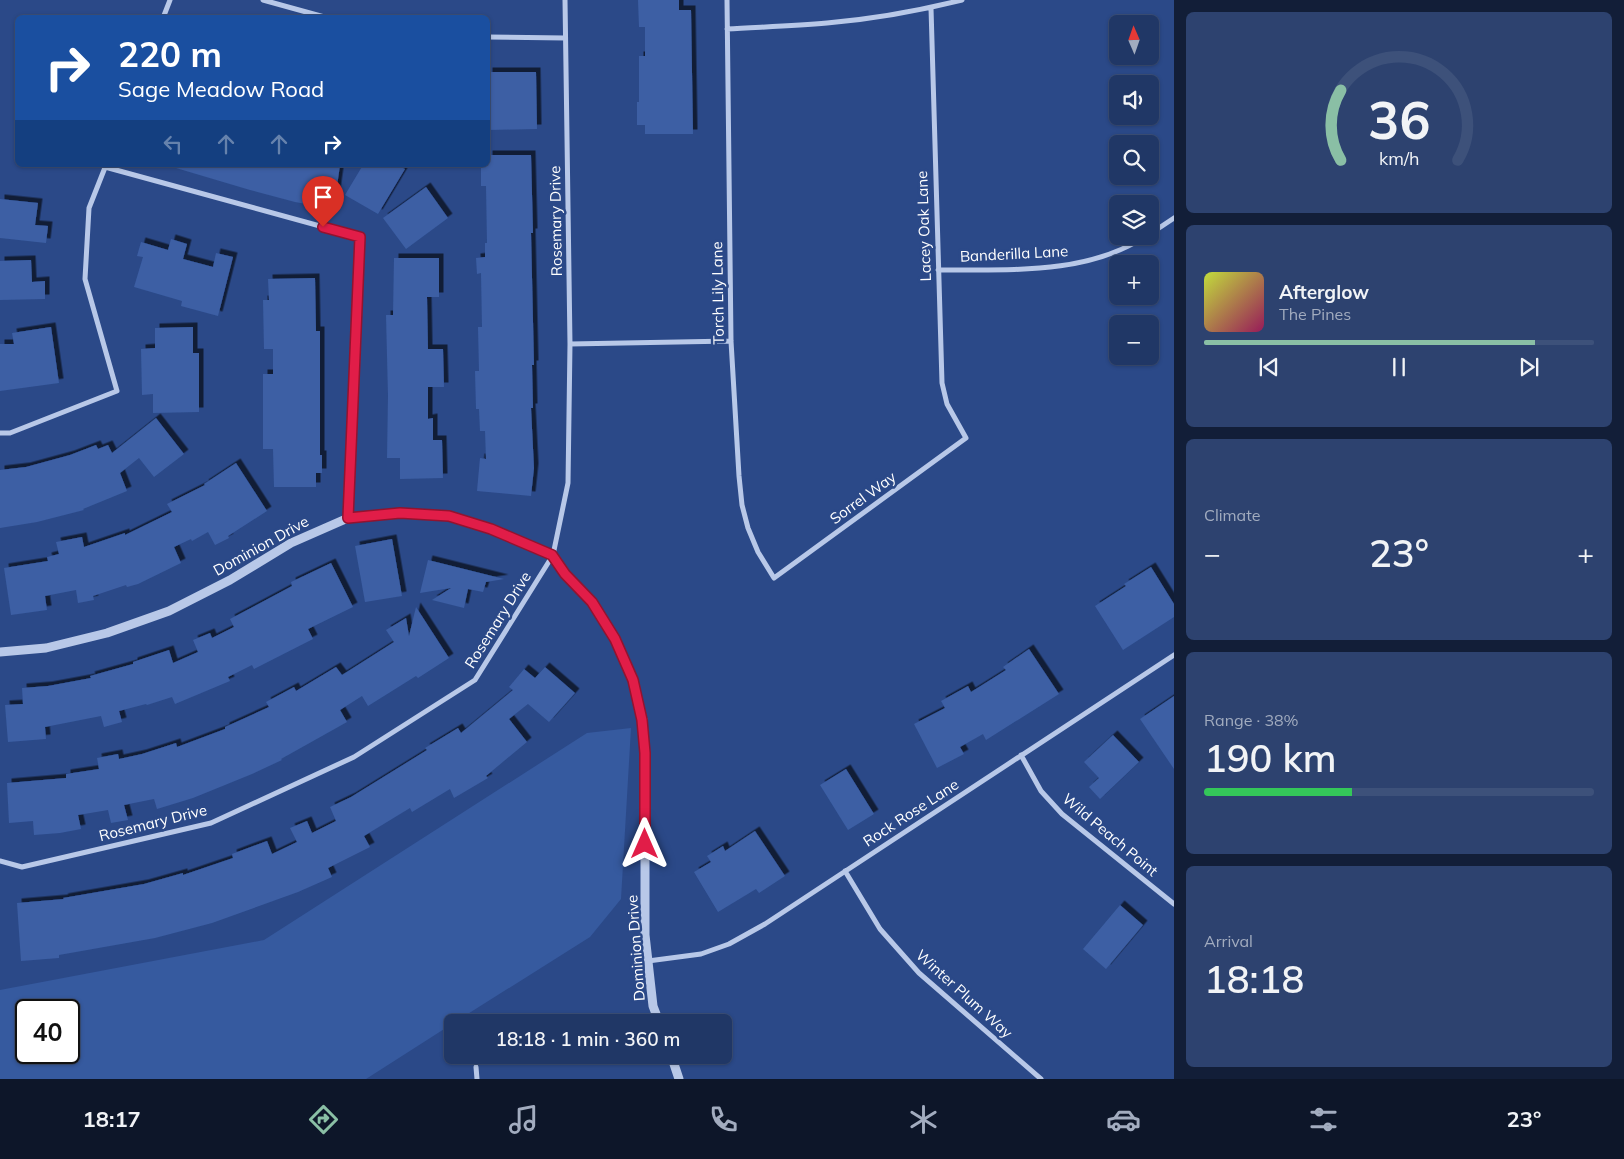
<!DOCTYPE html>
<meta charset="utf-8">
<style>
body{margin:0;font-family:Mulish,sans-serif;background:#2d426f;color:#f1f3f6;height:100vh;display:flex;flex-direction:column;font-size:19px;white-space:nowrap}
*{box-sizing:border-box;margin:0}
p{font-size:16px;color:#a2acbf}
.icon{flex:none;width:28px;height:28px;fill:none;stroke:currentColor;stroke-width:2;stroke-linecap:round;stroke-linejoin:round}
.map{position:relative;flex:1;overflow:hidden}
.sheet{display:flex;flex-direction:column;gap:12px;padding:12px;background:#121e38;width:450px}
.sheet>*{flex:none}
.guide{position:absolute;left:15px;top:15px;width:475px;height:152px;border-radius:8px;box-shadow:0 1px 4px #0004,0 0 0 1px #3d517a;background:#1a4fa0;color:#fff;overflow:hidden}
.needle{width:32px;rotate:358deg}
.buttons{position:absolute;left:1109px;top:15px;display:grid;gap:10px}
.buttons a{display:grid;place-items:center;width:50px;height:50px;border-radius:8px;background:#203766;box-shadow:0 1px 4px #0004,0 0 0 1px #3d517a;font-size:25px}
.speed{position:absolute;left:15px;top:999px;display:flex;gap:10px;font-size:25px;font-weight:700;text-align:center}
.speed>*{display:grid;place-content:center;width:65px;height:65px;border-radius:50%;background:#203766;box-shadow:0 1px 4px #0004,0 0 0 1px #3d517a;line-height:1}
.speed .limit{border:2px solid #111;border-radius:8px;background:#fff;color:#111}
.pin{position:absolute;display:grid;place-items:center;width:42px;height:42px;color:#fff;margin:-51px -21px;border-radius:50% 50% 50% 0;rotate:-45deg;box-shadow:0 0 5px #0007}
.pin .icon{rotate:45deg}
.me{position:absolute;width:55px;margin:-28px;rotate:0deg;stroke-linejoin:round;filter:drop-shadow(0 0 4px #0008)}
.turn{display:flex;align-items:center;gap:18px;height:105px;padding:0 20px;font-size:22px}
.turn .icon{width:65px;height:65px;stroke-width:2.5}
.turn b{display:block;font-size:35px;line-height:42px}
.lanes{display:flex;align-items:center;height:48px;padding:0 20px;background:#0003;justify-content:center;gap:25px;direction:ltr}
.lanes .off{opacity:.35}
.big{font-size:38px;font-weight:600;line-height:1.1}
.sheet .widget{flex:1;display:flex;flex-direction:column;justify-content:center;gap:8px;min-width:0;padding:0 18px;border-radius:8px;background:#2d426f}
.sheet .dial{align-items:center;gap:0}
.dial svg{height:130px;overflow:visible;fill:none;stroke:#3d517a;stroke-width:7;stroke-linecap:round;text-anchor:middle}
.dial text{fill:#f1f3f6;stroke:none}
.song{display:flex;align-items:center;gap:15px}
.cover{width:60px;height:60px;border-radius:8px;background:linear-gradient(135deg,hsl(70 70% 55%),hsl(330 70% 35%))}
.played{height:5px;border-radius:2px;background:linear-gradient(90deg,#8abfa5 85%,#3d517a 85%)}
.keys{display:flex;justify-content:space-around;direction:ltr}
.heat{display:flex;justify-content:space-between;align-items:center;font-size:28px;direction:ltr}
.charge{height:8px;border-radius:4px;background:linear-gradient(90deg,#34c759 38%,#3d517a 0)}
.trip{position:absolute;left:444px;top:1014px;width:288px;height:50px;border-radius:8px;background:#203766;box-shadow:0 1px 4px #0004,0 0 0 1px #3d517a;font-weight:600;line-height:50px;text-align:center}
.tab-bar{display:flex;height:80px;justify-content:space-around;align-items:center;background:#0d1629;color:#a2acbf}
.tab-bar .icon{width:35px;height:35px}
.tab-bar .selected{color:#8abfa5}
.tab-bar b{font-size:22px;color:#f1f3f6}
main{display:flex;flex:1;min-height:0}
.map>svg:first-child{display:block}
.green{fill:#365a9f;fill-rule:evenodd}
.building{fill:#3c5fa4;filter:url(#shadow)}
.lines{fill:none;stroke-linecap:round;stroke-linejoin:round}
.minor{stroke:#b8c8e8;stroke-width:5}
.tertiary{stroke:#b8c8e8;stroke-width:9}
.route-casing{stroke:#92132f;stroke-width:12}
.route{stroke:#e11d48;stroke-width:9}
.labels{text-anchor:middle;stroke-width:5;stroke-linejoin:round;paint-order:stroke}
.street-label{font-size:15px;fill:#fff;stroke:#2b4988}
</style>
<main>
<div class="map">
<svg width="1174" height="1079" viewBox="0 0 1174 1079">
<defs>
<filter id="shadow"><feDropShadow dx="4.5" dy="-4.5" stdDeviation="0" flood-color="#0009"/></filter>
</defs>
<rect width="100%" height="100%" fill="#2b4988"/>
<path class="green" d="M 631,728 L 621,899 L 590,937 L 455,1022 L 452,1022 L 452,1024 L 366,1079 L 0,1079 L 0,990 L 264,940 L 587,733 ZM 26,1010 L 69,1010 L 69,1052 L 26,1052 Z"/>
<path class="building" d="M 638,0 L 679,0 L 679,10 L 691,10 L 693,134 L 645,134 L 645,125 L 637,125 L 637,102 L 639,102 L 639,56 L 645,56 L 645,27 L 639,27 Z
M 488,72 L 536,72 L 537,129 L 488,130 Z
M 488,155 L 531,155 L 533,233 L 531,233 L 534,365 L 532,365 L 533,408 L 531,408 L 534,468 L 531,496 L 477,491 L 480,458 L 486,459 L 485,431 L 480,431 L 479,409 L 476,409 L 475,371 L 479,371 L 478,327 L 482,327 L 481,273 L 477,274 L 476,258 L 485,257 L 485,243 L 487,243 L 486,186 L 481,186 L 481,165 L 488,165 Z
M 177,165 L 340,165 L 336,193 L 314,190 L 311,205 L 295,202 L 250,190 L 176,168 Z
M 363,165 L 397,165 L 405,169 L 378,214 L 345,195 Z
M 426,187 L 448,218 L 406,249 L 383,218 Z
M 0,199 L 38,203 L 35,225 L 48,226 L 46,243 L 0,238 Z
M 171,239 L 187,244 L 183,259 L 213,267 L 216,253 L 233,257 L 218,316 L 181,306 L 182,301 L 134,287 L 143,257 L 137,256 L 141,242 L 168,250 Z
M 394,258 L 439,258 L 439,297 L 427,297 L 428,349 L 443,349 L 444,387 L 428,387 L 428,419 L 433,418 L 433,440 L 442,440 L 443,478 L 400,479 L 400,458 L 387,458 L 388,396 L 386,315 L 393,315 Z
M 31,260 L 32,282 L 45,281 L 45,299 L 0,300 L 0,261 Z
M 315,278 L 316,331 L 320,331 L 320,455 L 322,455 L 322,473 L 316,473 L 316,487 L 274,487 L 273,449 L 263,449 L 263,374 L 273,374 L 273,349 L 264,349 L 263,300 L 269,300 L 268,279 Z
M 51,327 L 59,383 L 0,391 L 0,344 L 14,344 L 12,333 Z
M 193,327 L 193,353 L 199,353 L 199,412 L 153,413 L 153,394 L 142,395 L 141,349 L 155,348 L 155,328 Z
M 156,418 L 184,454 L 154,477 L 139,458 L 120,473 L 127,491 L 83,509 L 84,510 L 37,522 L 0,528 L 0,470 L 26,467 L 70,455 L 96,445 L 98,449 L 108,445 L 112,453 Z
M 236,463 L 267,511 L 228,536 L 229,538 L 215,545 L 208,532 L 192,541 L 191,539 L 174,547 L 181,563 L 138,584 L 127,587 L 126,585 L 93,596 L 94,600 L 78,603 L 76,590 L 45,596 L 47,610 L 11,615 L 4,568 L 48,561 L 47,557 L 59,554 L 56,542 L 82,537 L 84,547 L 125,533 L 125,535 L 172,512 L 167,504 L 205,485 L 204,484 Z
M 392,539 L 402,596 L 365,602 L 355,546 Z
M 428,560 L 504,579 L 486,582 L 483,592 L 468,589 L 464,608 L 432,600 L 451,588 L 420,593 Z
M 331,563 L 353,607 L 308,629 L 313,639 L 254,669 L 252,665 L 228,677 L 230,681 L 175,704 L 172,697 L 147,705 L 146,704 L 119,711 L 122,722 L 104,727 L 101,716 L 45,727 L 46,739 L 8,742 L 5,705 L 23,704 L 22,688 L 48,686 L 91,678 L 90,676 L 133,664 L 133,662 L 169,650 L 173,663 L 198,652 L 193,640 L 210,633 L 212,638 L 234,627 L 230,619 L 292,586 L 291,582 Z
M 1151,567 L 1174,604 L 1174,617 L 1123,650 L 1095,606 L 1126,586 L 1124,584 Z
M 416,607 L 449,658 L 418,678 L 416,676 L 368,706 L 362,696 L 340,710 L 347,722 L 281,759 L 282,760 L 252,774 L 193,798 L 157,809 L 154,799 L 124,805 L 128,820 L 111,823 L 108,810 L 78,815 L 81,829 L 60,833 L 34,835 L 33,821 L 9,823 L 7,783 L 66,778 L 66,774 L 99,769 L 97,758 L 118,754 L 119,759 L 142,754 L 176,743 L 177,747 L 225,729 L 225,727 L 269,707 L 266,702 L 294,687 L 296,691 L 336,667 L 342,675 L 394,642 L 386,630 L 406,618 L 409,636 Z
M 1029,649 L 1059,694 L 986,740 L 983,734 L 960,747 L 964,754 L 937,768 L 914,724 L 945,708 L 941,701 L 968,686 L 971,692 L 1006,670 L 1003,667 Z
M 545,667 L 575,693 L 549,722 L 528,704 L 509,719 L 527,742 L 486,776 L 488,778 L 454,798 L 450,789 L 412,812 L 410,808 L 364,836 L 370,847 L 328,868 L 332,877 L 298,892 L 212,923 L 155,938 L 59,955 L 59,958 L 21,961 L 17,903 L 64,899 L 63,898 L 144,884 L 183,873 L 183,875 L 233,858 L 232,854 L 267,841 L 272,854 L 297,842 L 290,828 L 307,821 L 312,833 L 336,821 L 330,807 L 351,797 L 427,750 L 425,748 L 458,728 L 461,733 L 513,690 L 509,687 L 524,669 L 535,678 Z
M 1174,696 L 1174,769 L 1140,719 Z
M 1113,735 L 1139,762 L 1100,799 L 1089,787 L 1099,778 L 1084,762 Z
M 846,769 L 874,814 L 848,830 L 820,785 Z
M 755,831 L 785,876 L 759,893 L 756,889 L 718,912 L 694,872 L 711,862 L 707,856 L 723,846 L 725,851 Z
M 1120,905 L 1143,925 L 1106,969 L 1083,949 Z"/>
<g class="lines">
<path class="minor" d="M 263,0 L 328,18
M 727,0 L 731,341 L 739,476 L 742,505 L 748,528 L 758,552 L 774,578 L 966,438 L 947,404 L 942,383 L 931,8
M 163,18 L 170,0
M 727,29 C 760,27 794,26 827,23 C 872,19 918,11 962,0
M 488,37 L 565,38
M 105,167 L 360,237 L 348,518
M 1150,234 L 1174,218
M 938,270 C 1007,269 1085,276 1146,236
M 570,344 L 731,341
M 0,433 L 10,433 L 117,391 L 85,279 L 89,208 L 106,165
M 1021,755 L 1041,791 L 1062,814 L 1174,904
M 0,861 L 22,867 L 211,823 L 354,757 L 475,680 L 553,555 L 568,483 L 570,344 L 565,0
M 845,871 L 880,929 L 919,973 L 1041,1079
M 648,961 L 701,954 L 729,944 L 765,924 L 1174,655
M 476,1067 L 477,1079"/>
<path class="tertiary" d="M 0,652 L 46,648 L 107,633 L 169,611 L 230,580 L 291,543 L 348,518 L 400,513 L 449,516 L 491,529 L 553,555 L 565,574 L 592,603 L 615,639 L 633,680 L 643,720 L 645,753 L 645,935 L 653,1006 L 659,1022
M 671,1055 L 679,1079"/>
</g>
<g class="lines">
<g class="route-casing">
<path id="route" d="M 323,227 L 360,237 L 348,518 L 400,513 L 449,516 L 491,529 L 552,555 L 565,574 L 592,602 L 615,639 L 633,680 L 642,720 L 645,753 L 645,844"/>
</g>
<use href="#route" class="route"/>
</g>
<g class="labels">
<g class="street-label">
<text transform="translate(556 221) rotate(-91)" y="5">Rosemary Drive</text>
<text transform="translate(924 226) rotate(-92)" y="5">Lacey Oak Lane</text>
<text transform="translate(1014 254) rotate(-3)" y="5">Banderilla Lane</text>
<text transform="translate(718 293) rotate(-91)" y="5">Torch Lily Lane</text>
<text transform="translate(863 498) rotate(-36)" y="5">Sorrel Way</text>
<text transform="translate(261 546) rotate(-29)" y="5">Dominion Drive</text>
<text transform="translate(498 620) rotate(-58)" y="5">Rosemary Drive</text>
<text transform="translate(911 813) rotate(-33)" y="5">Rock Rose Lane</text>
<text transform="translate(153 823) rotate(-14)" y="5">Rosemary Drive</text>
<text transform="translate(1110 835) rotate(40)" y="5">Wild Peach Point</text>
<text transform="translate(636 948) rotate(-94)" y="5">Dominion Drive</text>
<text transform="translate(964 994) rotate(42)" y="5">Winter Plum Way</text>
</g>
</g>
</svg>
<div class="buttons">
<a><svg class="needle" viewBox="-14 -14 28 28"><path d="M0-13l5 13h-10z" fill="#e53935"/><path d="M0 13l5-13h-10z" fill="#a2acbf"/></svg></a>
<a><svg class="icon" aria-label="sound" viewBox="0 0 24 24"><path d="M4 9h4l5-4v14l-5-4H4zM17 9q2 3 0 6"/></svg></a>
<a><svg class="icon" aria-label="search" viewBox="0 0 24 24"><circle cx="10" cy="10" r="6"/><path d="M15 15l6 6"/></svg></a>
<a><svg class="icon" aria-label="layers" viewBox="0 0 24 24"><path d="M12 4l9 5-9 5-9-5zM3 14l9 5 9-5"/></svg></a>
<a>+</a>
<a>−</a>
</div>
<div class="speed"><div class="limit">40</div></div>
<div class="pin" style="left:323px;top:227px;background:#d93025"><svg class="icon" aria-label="arrive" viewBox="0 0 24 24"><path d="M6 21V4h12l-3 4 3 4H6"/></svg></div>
<svg class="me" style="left:645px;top:844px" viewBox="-20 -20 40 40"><path d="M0-17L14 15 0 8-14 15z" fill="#e11d48" stroke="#fff" stroke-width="4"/></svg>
<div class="trip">18:18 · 1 min · 360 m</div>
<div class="guide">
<div class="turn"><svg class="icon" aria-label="right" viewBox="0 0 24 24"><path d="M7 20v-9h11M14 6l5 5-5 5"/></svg><div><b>220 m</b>Sage Meadow Road</div></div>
<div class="lanes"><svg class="icon off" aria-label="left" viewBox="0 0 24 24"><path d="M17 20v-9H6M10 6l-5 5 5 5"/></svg><svg class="icon off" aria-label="ahead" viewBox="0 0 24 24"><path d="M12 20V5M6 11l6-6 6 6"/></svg><svg class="icon off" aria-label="ahead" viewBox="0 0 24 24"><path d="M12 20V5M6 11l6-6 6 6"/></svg><svg class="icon" aria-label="right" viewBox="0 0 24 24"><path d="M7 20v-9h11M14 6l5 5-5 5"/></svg></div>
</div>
</div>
<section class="sheet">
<div class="widget dial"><svg viewBox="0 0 100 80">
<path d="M14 69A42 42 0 1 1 86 69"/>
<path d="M14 69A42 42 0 0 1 14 26" stroke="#8abfa5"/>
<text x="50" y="56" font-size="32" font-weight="700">36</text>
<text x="50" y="72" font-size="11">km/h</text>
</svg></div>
<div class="widget">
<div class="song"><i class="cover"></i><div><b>Afterglow</b><p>The Pines</p></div></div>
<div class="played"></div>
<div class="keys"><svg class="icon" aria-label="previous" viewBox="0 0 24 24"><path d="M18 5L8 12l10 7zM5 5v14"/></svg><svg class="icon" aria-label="pause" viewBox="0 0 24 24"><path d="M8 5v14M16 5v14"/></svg><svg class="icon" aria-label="next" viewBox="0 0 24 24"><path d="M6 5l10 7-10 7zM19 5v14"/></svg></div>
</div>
<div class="widget"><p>Climate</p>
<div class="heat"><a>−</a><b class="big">23°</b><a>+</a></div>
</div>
<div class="widget"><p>Range · 38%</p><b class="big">190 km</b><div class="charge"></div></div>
<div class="widget"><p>Arrival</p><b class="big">18:18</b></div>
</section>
</main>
<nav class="tab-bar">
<b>18:17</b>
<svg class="icon selected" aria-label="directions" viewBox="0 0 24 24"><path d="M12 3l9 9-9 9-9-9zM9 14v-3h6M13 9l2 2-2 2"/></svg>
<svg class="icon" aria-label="music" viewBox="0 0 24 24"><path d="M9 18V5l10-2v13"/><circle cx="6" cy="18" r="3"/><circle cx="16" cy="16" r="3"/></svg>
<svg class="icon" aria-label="phone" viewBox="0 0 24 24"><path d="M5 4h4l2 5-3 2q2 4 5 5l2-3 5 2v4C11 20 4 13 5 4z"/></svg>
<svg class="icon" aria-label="climate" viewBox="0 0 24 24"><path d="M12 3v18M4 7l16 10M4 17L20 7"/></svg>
<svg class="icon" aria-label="car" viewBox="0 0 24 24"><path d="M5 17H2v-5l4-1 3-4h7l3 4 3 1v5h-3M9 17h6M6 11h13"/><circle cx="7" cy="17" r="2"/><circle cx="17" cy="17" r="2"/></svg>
<svg class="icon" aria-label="filters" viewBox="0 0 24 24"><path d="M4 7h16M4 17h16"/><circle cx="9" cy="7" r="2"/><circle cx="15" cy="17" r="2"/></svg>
<b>23°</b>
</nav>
